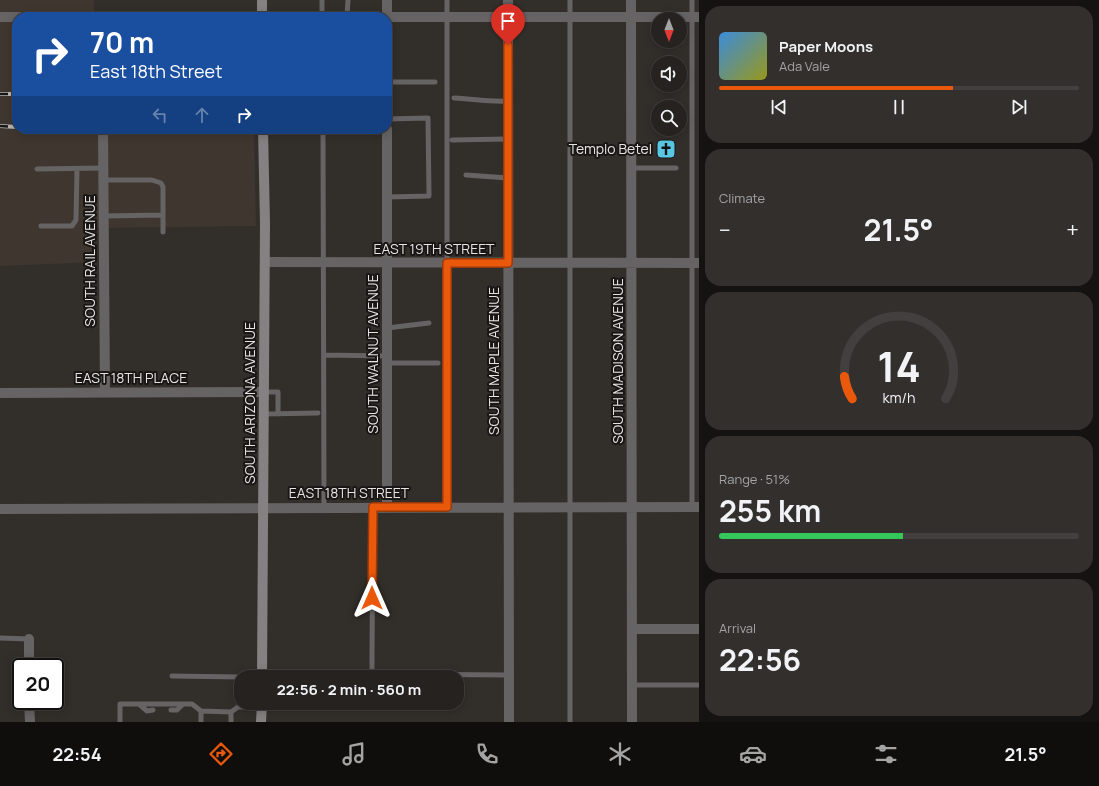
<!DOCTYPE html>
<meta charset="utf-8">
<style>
body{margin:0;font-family:Manrope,sans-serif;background:#322f2d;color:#f1f3f6;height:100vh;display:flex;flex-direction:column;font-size:15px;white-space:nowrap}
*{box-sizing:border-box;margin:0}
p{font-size:13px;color:#a4a4a5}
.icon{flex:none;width:22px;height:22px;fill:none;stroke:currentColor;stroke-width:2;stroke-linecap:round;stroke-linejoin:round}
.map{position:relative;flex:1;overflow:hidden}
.details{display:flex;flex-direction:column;gap:6px;padding:6px;background:#151312;width:400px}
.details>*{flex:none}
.banner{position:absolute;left:12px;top:12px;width:380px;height:122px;border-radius:16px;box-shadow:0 2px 10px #0003,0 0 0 1px #423f3e;background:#1a4fa0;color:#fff;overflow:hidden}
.needle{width:26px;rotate:180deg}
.tools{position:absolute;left:651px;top:12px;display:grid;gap:8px}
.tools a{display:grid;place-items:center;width:36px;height:36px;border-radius:50%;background:#262220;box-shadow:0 2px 10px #0003,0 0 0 1px #423f3e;font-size:20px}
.speed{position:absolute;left:12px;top:658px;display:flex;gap:8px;font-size:20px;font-weight:700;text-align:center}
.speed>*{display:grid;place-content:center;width:52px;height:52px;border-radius:50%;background:#262220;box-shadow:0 2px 10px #0003,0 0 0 1px #423f3e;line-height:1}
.speed .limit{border:2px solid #111;border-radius:6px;background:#fff;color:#111}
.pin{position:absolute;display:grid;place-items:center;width:34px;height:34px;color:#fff;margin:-41px -17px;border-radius:50% 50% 50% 0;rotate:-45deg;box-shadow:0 0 4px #0007}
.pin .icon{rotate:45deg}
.me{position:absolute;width:44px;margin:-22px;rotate:0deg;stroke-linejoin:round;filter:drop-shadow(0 0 3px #0008)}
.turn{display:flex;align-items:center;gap:14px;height:84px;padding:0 12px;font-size:18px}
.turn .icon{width:52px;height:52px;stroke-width:2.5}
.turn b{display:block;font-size:28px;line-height:34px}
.lanes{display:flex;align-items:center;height:38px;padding:0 12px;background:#0003;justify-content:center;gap:20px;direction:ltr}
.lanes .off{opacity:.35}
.big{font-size:30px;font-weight:700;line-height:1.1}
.details .tile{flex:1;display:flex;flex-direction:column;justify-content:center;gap:6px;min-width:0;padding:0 14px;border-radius:16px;background:#322f2d}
.details .dial{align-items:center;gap:0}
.dial svg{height:104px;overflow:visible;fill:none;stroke:#423f3e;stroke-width:7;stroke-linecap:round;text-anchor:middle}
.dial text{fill:#f1f3f6;stroke:none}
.song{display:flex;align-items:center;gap:12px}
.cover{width:48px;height:48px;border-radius:6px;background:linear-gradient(135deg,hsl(210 70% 55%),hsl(60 70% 35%))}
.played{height:4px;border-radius:2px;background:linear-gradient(90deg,#ea580c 65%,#423f3e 65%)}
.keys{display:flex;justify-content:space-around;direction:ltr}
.heat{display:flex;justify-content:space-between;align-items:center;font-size:22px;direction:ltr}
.charge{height:6px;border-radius:3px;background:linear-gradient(90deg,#34c759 51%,#423f3e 0)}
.trip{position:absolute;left:234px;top:670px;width:230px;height:40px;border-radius:16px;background:#262220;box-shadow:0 2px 10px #0003,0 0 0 1px #423f3e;font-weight:700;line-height:40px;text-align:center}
.tab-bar{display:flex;height:64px;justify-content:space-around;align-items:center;background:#0f0e0d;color:#a4a4a5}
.tab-bar .icon{width:28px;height:28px}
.tab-bar .on{color:#ea580c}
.tab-bar b{font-size:18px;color:#f1f3f6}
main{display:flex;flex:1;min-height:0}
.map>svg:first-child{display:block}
.built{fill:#3f372f}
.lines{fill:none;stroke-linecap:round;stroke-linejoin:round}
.lane{stroke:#666364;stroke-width:5}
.street{stroke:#666364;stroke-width:10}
.secondary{stroke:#858081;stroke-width:10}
.rail-casing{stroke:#bbb7b5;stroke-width:4}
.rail{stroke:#191715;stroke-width:2.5;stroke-dasharray:8;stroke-linecap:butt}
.route-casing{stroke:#983908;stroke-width:10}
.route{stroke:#ea580c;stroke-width:7}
.labels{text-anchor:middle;stroke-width:4;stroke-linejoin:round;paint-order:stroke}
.poi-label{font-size:14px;fill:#e6e3e1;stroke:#191715;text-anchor:end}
.street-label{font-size:14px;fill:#e6e3e1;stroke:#191715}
</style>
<main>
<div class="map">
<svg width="699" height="722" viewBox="0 0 699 722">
<rect width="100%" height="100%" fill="#322e2a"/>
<path class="built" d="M 0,0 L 94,0 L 94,17 L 17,17 L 17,129 L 254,129 L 256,226 L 95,228 L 96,262 L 0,266 Z"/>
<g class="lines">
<path class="lane" d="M 322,0 L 322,17
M 570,0 L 570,722
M 692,0 L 692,507
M 347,16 L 348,0
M 387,82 L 435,82
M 454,98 C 473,99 489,102 508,101
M 323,129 L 324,507
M 452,140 L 508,139
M 631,168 L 676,168
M 37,169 L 103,168
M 466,175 L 508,178
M 103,180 L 152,180 L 161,183 L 163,187 L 163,232
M 387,197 L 429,196 L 428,118 L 387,119
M 103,216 L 163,215
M 41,226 L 72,226 L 76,220 L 77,169
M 387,328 L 429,323
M 324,355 L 387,356
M 387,363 L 438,363
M 263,392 L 278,392 L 278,414
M 263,414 L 318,413
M 373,507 L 372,658 L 372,669 L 376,674 L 509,675
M 447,507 L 447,0
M 0,638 L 29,639
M 172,676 L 241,677
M 633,685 L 699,685
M 139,704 L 147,711 L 153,710
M 171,710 L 177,710 L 183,704
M 231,712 L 231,722
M 120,722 L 120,704 L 192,704 L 201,711
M 201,722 L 201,711 L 231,712 L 238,707 L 262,707"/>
<path class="street" d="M 387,0 L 387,17
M 508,0 L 509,722
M 631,0 L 632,722
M 0,17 L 699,17
M 103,129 L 105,392
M 387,129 L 387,507
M 265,262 L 699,263
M 0,393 L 263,392
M 0,509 L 699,507
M 632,629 L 699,629
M 29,639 L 29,667
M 29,701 L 30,722"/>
<path class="secondary" d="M 262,17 L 262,0
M 262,677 L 265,223 L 263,129
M 261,722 L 262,703"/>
<g class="rail-casing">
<path id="rail" d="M 0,94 L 17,94
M 0,126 L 17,127"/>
</g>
<use href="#rail" class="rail"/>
</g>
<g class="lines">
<g class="route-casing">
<path id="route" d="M 372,598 L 373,507 L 447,507 L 447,263 L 508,263 L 508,45"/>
</g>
<use href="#route" class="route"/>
</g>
<defs>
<g id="church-square" transform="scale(1)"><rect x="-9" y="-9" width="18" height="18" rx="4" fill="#58c8e4" stroke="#191715"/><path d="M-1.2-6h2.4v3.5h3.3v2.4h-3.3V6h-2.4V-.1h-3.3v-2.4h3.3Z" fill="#111"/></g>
</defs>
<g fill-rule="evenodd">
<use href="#church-square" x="666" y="149"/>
</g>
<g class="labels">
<g class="poi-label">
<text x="652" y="154">Templo Betel</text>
</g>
<g class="street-label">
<text x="434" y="254">EAST 19TH STREET</text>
<text transform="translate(90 261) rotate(-90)" y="5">SOUTH RAIL AVENUE</text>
<text transform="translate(373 354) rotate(-90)" y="5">SOUTH WALNUT AVENUE</text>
<text transform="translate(494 361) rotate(-90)" y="5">SOUTH MAPLE AVENUE</text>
<text transform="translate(618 361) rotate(-90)" y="5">SOUTH MADISON AVENUE</text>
<text x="131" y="383">EAST 18TH PLACE</text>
<text transform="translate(250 403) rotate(-90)" y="5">SOUTH ARIZONA AVENUE</text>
<text x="349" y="498">EAST 18TH STREET</text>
</g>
</g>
</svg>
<div class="tools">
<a><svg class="needle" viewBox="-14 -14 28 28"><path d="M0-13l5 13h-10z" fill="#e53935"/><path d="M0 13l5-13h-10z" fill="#a4a4a5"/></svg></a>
<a><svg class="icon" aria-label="sound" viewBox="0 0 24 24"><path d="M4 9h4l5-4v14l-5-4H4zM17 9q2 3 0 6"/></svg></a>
<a><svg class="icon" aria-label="search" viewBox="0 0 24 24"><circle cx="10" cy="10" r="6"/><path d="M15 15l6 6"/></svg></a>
</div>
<div class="speed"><div class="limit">20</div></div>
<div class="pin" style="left:508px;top:45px;background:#d93025"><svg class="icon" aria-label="arrive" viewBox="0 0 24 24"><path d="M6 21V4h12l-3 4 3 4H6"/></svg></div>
<svg class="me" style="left:372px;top:598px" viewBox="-20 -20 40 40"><path d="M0-17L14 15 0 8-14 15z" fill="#ea580c" stroke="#fff" stroke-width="4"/></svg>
<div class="trip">22:56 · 2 min · 560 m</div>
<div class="banner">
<div class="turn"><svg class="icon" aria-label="right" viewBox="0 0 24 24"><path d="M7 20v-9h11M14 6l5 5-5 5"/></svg><div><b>70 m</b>East 18th Street</div></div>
<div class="lanes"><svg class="icon off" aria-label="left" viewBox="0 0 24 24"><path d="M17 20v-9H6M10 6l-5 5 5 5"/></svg><svg class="icon off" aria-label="ahead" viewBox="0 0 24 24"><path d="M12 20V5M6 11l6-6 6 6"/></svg><svg class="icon" aria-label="right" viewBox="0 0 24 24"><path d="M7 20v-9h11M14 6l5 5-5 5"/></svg></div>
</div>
</div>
<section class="details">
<div class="tile">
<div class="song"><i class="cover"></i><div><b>Paper Moons</b><p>Ada Vale</p></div></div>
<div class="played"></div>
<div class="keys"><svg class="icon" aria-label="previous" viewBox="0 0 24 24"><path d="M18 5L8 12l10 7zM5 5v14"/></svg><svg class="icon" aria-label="pause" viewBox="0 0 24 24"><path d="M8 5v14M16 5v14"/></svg><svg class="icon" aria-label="next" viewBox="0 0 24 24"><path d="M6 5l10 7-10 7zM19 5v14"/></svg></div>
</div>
<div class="tile"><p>Climate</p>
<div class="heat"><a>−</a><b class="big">21.5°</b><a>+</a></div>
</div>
<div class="tile dial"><svg viewBox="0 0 100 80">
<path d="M14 69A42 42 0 1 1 86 69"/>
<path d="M14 69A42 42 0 0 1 8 52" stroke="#ea580c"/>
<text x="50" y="56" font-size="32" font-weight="700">14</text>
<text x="50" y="72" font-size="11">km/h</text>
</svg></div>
<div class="tile"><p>Range · 51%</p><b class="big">255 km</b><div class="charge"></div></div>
<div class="tile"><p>Arrival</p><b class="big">22:56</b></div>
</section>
</main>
<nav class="tab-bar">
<b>22:54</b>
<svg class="icon on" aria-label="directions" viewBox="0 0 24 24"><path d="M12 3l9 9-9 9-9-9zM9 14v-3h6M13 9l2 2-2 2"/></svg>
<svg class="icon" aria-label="music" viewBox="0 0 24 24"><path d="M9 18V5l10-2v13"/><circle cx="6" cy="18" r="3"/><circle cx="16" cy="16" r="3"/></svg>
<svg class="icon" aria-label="phone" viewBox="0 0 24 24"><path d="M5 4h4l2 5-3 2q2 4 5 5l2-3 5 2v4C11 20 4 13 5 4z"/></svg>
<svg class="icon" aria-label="climate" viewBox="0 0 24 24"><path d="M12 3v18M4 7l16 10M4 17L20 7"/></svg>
<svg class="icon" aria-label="car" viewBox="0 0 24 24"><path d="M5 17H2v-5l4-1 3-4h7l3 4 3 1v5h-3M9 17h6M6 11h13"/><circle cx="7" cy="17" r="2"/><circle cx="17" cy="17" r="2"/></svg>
<svg class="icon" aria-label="filters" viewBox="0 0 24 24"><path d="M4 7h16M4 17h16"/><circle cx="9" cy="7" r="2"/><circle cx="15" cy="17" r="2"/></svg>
<b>21.5°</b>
</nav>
